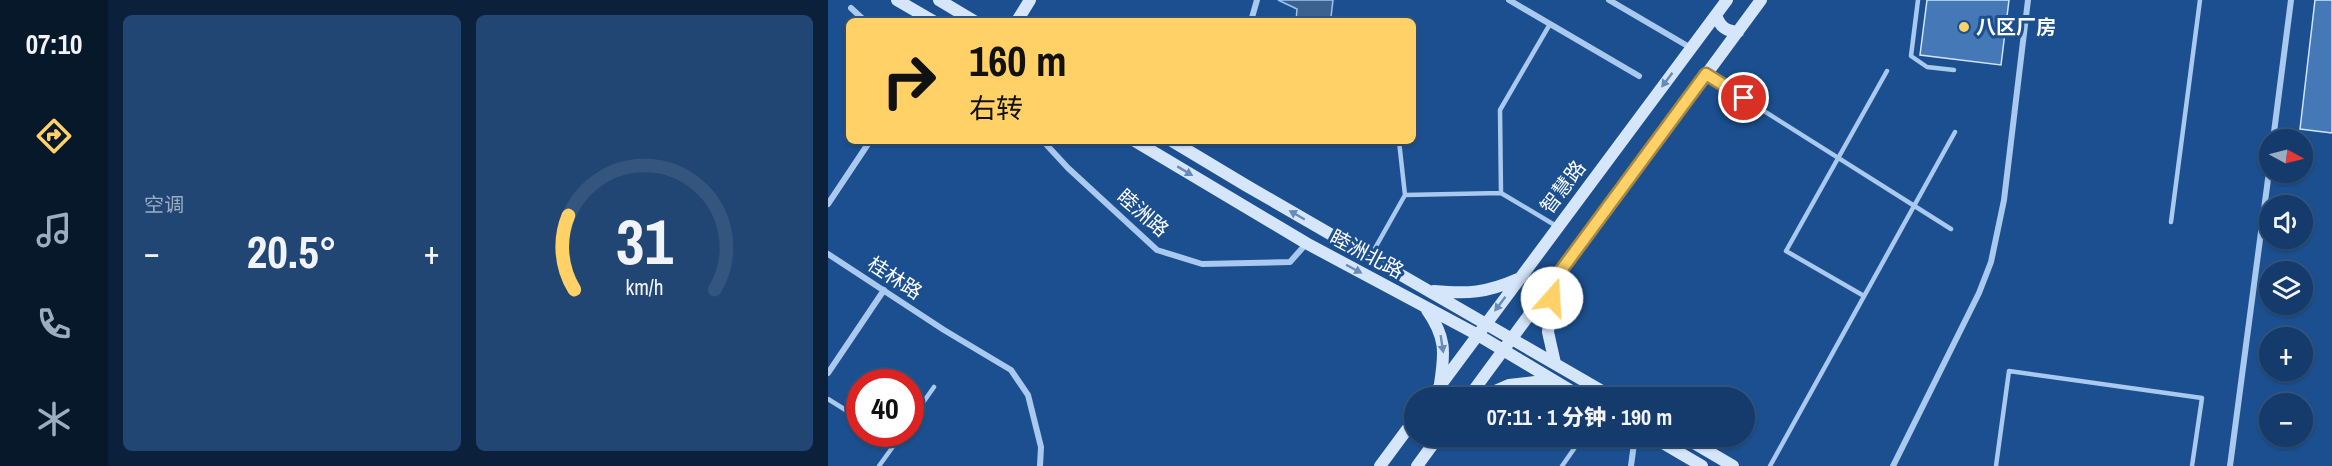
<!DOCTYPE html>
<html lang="zh">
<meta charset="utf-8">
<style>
body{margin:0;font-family:"Archivo Narrow","Noto Sans SC",sans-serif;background:#214673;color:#f1f3f6;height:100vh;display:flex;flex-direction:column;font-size:22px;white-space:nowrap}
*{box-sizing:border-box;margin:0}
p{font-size:20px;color:#9dadc1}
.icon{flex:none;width:33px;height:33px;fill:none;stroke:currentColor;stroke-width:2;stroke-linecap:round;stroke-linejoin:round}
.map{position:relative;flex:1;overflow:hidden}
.panel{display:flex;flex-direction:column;gap:15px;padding:15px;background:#0b203b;width:720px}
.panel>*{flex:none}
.hud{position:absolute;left:18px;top:18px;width:570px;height:126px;border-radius:9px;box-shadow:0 2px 4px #0004,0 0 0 2px #33557e;background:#ffd166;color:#111;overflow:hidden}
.needle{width:39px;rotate:97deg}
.controls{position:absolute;left:1431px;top:129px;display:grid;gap:12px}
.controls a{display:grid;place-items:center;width:54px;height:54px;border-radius:50%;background:#143b6b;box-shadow:0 2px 4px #0004,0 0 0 2px #33557e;font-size:30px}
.speed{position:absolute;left:18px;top:369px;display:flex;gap:12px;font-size:30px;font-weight:700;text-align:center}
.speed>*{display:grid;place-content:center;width:78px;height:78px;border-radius:50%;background:#143b6b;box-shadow:0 2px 4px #0004,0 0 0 2px #33557e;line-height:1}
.speed .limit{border:9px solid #d22;background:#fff;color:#111}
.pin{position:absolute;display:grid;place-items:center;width:51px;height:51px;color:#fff;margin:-26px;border:3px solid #fff;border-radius:50%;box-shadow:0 2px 6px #0007}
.me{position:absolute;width:66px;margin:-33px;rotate:19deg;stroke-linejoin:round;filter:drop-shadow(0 0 4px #0008)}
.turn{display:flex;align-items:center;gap:21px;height:126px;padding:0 24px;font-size:27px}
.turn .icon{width:78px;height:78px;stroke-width:2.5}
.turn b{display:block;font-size:42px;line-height:51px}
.big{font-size:45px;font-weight:800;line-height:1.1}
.panel .card{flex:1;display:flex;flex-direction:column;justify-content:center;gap:9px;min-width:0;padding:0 21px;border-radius:9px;background:#214673}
.panel .dial{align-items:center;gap:0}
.dial svg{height:156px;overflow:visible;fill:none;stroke:#33557e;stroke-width:7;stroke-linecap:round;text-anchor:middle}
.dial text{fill:#f1f3f6;stroke:none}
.heat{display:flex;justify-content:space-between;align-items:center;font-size:33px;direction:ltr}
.panel .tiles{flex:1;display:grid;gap:15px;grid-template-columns:repeat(2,1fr)}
.trip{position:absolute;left:576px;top:387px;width:351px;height:60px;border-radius:30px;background:#143b6b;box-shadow:0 2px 4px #0004,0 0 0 2px #33557e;font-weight:800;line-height:60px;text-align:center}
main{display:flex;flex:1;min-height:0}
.tab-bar{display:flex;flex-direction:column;width:108px;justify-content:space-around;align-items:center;background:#08182b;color:#9dadc1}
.tab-bar .icon{width:42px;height:42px}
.tab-bar .selected{color:#ffd166}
.tab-bar b{font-size:27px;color:#f1f3f6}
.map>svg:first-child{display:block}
.water{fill:#3c6290;stroke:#9cc4f0;stroke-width:1.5}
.building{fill:#4478b7;stroke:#cfe3fa;stroke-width:1.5}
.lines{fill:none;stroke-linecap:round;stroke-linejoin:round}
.lane{stroke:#a9c9ee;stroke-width:4.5}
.street{stroke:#a9c9ee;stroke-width:6}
.secondary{stroke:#d6e6fa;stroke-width:12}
.oneway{fill:#668bba}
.route-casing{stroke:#a68842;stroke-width:15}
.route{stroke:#ffd166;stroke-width:10}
.poi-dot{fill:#ffd166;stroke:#1b4f8f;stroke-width:2}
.labels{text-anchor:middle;stroke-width:6;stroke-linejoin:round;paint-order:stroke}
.poi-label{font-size:20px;font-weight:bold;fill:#fff;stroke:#1b4f8f;text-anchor:start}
.street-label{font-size:20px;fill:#fff;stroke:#1b4f8f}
</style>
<main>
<nav class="tab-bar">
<b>07:10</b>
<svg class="icon selected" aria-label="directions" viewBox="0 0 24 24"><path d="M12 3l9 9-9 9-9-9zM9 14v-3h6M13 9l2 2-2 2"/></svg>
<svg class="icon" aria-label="music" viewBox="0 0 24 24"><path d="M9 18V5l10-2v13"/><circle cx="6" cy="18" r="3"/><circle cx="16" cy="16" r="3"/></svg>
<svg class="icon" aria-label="phone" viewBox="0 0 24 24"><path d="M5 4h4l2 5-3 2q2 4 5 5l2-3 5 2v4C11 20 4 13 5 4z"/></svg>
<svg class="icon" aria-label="climate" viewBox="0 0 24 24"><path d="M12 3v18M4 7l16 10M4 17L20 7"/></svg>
</nav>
<section class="panel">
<div class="tiles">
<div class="card"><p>空调</p>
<div class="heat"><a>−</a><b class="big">20.5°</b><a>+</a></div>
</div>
<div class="card dial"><svg viewBox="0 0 100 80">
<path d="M14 69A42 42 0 1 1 86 69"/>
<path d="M14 69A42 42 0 0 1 11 31" stroke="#ffd166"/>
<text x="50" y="56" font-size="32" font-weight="700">31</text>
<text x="50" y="72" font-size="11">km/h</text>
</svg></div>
</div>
</section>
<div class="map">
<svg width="1504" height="466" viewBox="0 0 1504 466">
<rect width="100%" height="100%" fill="#1b4f8f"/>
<path class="water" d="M 450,0 L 505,0 L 503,17 L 514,21 L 468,21 L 469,9 Z"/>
<path class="building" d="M 1099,0 L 1181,0 L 1173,65 L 1092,55 Z
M 1487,0 L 1504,0 L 1504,133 L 1472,129 Z"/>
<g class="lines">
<path class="lane" d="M 1090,0 L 1083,56 L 1099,67 L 1126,70
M 879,75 L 1123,229
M 673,193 L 730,227
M 577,195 L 673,193 L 672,110 L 722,24
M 1343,222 L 1372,0
M 542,257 L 577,195 L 571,141
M 1036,296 L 958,251 L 1059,71
M 0,399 L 32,419
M 82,421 L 106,387
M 55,434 L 68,442
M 51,466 L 74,434
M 734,466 L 755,436
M 942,466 L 1127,132
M 1168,466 L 1181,371 L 1374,398 L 1364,466"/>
<path class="street" d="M 681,0 L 811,76
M 781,0 L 863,48
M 23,8 L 37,21
M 423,21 L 429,0
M 1445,140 L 1463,0
M 215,141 L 240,168 L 329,250 L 374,264 L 462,262 L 478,244
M 0,204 L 42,141
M 0,254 L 116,330 L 183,370 L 200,395 L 213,447 L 212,466
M 0,373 L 56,290
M 803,466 L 807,436
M 1065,466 L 1151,293 L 1163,262 L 1176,200 L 1200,0
M 1402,466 L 1442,164"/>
<path class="secondary" d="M 69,0 L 105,21
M 111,0 L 146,21
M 888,15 C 892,27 898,31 910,32
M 189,21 L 202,0
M 307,141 L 478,243 L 650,335 L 755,398
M 344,141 L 419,186 L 786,398
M 726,281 L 720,332 L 727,363
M 606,291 C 640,294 658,293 690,279
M 599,310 C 618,337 617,352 612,384
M 603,398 L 899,0
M 640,398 L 933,0
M 651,398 L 681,385 L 724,380
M 823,436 L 874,466
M 854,436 L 905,466
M 552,466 L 586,420
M 589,466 L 611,436"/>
</g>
<defs><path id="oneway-solid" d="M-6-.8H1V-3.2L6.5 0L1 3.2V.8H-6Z" transform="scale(1.5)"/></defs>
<g class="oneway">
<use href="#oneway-solid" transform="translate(839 80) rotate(127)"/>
<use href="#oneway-solid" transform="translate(357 171) rotate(31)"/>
<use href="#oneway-solid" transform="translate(469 215) rotate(-150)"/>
<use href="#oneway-solid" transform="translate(526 269) rotate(28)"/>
<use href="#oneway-solid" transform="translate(672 304) rotate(127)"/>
<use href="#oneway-solid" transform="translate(614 344) rotate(81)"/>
</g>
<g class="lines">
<g class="route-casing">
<path id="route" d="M 724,298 L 726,280 L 878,74 L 916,98"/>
</g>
<use href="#route" class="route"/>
</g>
<circle class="poi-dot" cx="1136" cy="27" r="6"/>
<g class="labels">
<g class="poi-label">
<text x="1148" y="34">八区厂房</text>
</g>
<g class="street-label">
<text transform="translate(735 187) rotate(-53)" y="7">智慧路</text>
<text transform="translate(315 213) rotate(41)" y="7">睦洲路</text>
<text transform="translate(539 254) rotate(28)" y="7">睦洲北路</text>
<text transform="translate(67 278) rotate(33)" y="7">桂林路</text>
</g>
</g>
</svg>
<div class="controls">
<a><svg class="needle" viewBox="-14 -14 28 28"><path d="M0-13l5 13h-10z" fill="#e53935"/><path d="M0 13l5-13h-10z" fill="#9dadc1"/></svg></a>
<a><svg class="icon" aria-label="sound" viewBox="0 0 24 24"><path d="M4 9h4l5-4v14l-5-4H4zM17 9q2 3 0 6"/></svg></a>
<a><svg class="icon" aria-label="layers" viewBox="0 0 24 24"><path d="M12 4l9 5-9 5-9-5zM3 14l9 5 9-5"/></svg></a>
<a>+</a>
<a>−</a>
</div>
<div class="speed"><div class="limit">40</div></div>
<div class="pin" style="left:916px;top:98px;background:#d93025"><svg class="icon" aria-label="arrive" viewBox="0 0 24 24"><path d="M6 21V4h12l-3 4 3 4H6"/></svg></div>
<svg class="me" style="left:724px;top:298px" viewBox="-20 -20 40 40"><circle r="19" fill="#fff"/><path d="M0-13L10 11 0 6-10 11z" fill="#ffd166"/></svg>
<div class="trip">07:11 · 1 分钟 · 190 m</div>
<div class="hud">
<div class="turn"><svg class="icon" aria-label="right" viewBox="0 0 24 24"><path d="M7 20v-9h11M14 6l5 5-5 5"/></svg><div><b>160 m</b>右转</div></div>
</div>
</div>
</main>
